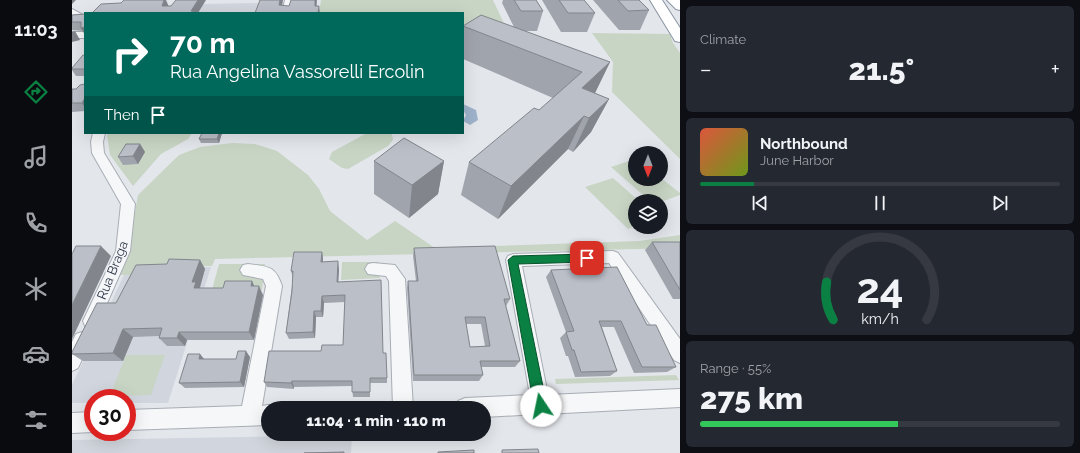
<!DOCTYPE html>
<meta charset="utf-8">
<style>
body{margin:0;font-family:Raleway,sans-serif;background:#242831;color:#f1f3f6;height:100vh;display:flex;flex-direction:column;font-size:15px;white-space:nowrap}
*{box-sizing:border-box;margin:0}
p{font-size:13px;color:#9ea1a6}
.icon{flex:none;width:22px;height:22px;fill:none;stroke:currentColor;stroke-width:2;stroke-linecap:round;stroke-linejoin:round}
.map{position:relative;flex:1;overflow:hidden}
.panel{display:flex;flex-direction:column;gap:6px;padding:6px;background:#0d0f14;width:400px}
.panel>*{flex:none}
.top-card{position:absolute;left:12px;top:12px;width:380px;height:122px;border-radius:0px;box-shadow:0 4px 16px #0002;background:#00695c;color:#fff;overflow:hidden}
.needle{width:26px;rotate:180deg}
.fabs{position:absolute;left:556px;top:146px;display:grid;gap:8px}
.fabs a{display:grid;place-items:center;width:40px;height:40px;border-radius:50%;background:#171b24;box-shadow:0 4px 16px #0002;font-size:20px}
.speed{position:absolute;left:12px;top:389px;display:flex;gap:8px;font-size:20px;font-weight:700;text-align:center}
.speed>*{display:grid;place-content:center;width:52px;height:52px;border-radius:50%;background:#171b24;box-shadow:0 4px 16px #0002;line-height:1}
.speed .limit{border:6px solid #d22;background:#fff;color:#111}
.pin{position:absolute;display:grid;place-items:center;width:34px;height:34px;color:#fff;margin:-17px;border-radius:8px;box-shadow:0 2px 6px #0006}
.me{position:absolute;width:44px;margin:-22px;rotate:349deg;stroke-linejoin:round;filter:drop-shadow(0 0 3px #0008)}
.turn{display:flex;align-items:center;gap:14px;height:84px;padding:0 20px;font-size:18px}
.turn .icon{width:52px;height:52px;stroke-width:2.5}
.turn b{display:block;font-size:28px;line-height:34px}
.then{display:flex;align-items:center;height:38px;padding:0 20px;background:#0003;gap:8px;font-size:15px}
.big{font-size:30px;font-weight:800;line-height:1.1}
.panel .widget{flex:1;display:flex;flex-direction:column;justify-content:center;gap:6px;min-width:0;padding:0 14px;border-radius:6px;background:#242831}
.panel .dial{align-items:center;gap:0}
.dial svg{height:104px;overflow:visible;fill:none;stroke:#363941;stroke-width:7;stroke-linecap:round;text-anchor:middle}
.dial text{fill:#f1f3f6;stroke:none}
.song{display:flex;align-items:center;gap:12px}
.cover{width:48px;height:48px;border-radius:6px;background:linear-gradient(135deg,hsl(10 70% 55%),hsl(80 70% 35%))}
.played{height:4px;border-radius:2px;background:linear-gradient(90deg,#0b8043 15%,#363941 15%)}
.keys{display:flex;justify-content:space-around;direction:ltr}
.heat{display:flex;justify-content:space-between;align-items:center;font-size:22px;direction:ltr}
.charge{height:6px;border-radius:3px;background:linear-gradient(90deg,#34c759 55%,#363941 0)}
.trip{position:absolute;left:189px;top:401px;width:230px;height:40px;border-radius:20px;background:#171b24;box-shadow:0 4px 16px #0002;font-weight:800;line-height:40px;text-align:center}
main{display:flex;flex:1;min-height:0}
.menu{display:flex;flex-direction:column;width:72px;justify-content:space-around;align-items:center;background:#090b0e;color:#9ea1a6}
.menu .icon{width:28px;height:28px}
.menu .current{color:#0b8043}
.menu b{font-size:18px;color:#f1f3f6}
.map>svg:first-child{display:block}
.built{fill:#d1d5dd}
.green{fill:#c8d5c4}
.water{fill:#9eb3cb}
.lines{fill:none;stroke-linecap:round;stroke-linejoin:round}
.minor-casing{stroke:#a8adb5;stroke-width:2}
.trunk-casing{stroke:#8a93a2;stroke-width:2}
.minor{fill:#f6f7f9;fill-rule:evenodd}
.trunk{fill:#fff;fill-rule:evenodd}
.wall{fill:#a0a4ac;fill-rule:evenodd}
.shaded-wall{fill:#82868c}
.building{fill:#babfc8;stroke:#82868c;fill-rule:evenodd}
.route{fill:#0b8043;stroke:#07532c}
.labels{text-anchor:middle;stroke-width:3;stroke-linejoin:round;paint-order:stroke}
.street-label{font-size:13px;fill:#2b3343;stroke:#f3f5f8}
</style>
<main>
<nav class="menu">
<b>11:03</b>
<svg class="icon current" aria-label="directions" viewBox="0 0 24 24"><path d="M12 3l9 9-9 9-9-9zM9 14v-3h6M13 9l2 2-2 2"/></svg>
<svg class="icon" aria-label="music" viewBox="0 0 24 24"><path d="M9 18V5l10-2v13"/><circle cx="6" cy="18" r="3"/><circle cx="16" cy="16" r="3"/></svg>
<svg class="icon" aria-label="phone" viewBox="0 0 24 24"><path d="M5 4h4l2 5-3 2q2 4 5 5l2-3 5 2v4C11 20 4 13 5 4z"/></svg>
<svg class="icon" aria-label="climate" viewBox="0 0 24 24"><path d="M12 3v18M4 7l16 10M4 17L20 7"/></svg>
<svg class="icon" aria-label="car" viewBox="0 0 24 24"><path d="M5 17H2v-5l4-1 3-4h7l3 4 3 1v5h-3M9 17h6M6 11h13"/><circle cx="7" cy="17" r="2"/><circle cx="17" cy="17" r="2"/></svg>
<svg class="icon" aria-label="filters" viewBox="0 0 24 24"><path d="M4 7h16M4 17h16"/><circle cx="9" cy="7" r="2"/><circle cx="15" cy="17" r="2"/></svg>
</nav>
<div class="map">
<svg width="608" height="453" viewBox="0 0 608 453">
<rect width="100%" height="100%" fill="#e3e6eb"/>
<path class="built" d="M 190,3 L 186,13 L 124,13 L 131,4 Z
M 71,267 L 139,267 L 96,403 L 55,403 L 55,398 L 21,398 L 21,403 L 0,403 L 0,385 L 52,275 L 68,275 Z
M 280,435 L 279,453 L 0,453 L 0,440 Z"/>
<path class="green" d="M 249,0 L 421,0 L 437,34 L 391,34 L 391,13 L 247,13 Z
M 520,33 L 598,34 L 601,43 L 608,53 L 608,159 L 540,92 L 541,62 Z
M 37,133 L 120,133 L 116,139 L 89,154 L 61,186 L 38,155 L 35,135 Z
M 295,133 L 318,133 L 320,134 L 321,140 L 316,146 L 276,169 L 270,168 L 257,159 L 260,152 Z
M 160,143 L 183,144 L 205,151 L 236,175 L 247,189 L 258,211 L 295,240 L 323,221 L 363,248 L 568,241 L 608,235 L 608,248 L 143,259 L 140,266 L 71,266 L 67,275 L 46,275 L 62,218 L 66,195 L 107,155 L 128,147 Z
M 563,159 L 563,179 L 589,178 L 608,193 L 608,195 L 589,202 L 578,201 L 539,167 Z
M 541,178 L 567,201 L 563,201 L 563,226 L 556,229 L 513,187 Z
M 270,262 L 306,262 L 308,278 L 269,280 Z
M 147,264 L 193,264 L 190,290 L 140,290 Z
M 54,355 L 93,355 L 79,395 L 38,396 Z
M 604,375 L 607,380 L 484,384 L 483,379 Z"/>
<path class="water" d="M 391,104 L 404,110 L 406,120 L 398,125 L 391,121 L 394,115 L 391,110 Z"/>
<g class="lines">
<g class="minor-casing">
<path id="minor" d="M 213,0 L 221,0 L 218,13 L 210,13 Z
M 0,9 L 13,16 L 13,22 L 0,15 Z
M 0,32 L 13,32 L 13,38 L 0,38 Z
M 21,133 L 33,133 L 31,142 L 32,153 L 63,204 L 58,251 L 25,326 L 19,329 L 13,326 L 11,321 L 44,251 L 49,204 L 20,153 L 19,142 Z
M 541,251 L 546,253 L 608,339 L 608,363 L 602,360 L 537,263 L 450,266 L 476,395 L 608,389 L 608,407 L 473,414 L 469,416 L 466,414 L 412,417 L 412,408 L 383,408 L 386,401 L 393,398 L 458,395 L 434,260 L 436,256 L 441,254 Z
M 301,263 L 323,265 L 333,279 L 341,408 L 321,408 L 317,281 L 314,276 L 296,274 L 293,269 L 296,264 Z
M 176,264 C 196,267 203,265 210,286 L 190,406 L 196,405 L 203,408 L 196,408 L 196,425 L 55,430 L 55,410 L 170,406 L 194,286 L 191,279 L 171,275 L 168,270 L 171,265 Z
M 10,332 L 16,334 L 19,340 L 6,368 L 0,371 L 0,342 L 4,334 Z
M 21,412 L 21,432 L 0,433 L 0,413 Z"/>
</g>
<g class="trunk-casing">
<path id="trunk" d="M 578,0 L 590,0 L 608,28 L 608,42 L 603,41 Z
M 595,0 L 608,0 L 608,10 L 604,9 Z"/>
</g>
<use href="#minor" class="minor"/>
<use href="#trunk" class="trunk"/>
</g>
<path class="wall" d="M 431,0 L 464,0 L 471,11 L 465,31 L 451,31 L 538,62 L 523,93 L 537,99 L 519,132 L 501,152 L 496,149 L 426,219 L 389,195 L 397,162 L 467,110 L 481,98 L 391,59 L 391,25 L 442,27 L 430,3 Z
M 470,0 L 512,0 L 523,13 L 515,32 L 489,32 Z
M 521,0 L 567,0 L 577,10 L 568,30 L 547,30 Z
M 13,14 L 11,31 L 0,30 L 0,15 Z
M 13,55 L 13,76 L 4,76 L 0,70 L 0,69 Z
M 13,84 L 13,111 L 0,112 L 0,89 L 4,89 Z
M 130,133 L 150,133 L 147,143 L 129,143 L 127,139 Z
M 68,144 L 73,152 L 66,164 L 51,165 L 46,157 Z
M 302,161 L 372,161 L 366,194 L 337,218 L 302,194 Z
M 580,242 L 608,242 L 608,299 L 601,299 L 573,250 Z
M 342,248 L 438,299 L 434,306 L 448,361 L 443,367 L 409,367 L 411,375 L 407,381 L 341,381 L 335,288 L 336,281 L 344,281 L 341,256 ZM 394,324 L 409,324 L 413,346 L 398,347 Z
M 250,252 L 251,259 L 251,262 L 267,269 L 266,281 L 311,353 L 315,378 L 315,383 L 298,383 L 298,397 L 281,397 L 280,386 L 222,387 L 222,389 L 195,387 L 192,382 L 249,351 L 271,345 L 273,302 L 252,303 L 251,317 L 244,317 L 243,338 L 217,339 L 214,333 L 221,278 L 219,271 Z
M 128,260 L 133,269 L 128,287 L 128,288 L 151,288 L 180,281 L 182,286 L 191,295 L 182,340 L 115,340 L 113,346 L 95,346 L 87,338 L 87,336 L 61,337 L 51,361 L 11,361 L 0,354 L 0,352 L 44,303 L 95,264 Z
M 479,270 L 575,325 L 604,367 L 595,372 L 562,373 L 542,327 L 530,327 L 545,371 L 538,376 L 503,377 L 496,356 L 494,356 L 488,338 L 494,332 L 474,277 Z
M 178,357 L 172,387 L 113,388 L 107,383 L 133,359 L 164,359 Z"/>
<path class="shaded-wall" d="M 0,0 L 4,0 L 0,4 Z
M 92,0 L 94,0 L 97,7 L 90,6 Z
M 126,0 L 134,0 L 126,13 L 119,11 Z
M 208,0 L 211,0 L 209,13 L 207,5 Z
M 243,0 L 245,0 L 244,13 L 243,6 Z
M 247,6 L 248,13 L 246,13 Z
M 13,27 L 13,35 L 9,28 Z
M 3,31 L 8,40 L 0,42 L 0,32 Z
M 538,62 L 522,95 L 510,88 Z
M 13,98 L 13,108 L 10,103 Z
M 537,99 L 519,132 L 501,152 L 517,118 Z
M 512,116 L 496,149 L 426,219 L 439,186 Z
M 147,133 L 150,133 L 147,143 L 145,139 Z
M 68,144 L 73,152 L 66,164 L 61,156 Z
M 372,161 L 366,194 L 337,218 L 340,185 Z
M 29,246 L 39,256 L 0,339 L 0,305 Z
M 250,252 L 251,259 L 250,269 L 249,262 Z
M 128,260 L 133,269 L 128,287 L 130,291 L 122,288 L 120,282 Z
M 266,261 L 267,269 L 266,288 L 265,282 Z
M 180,281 L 184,290 L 179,286 Z
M 187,286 L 191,295 L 182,340 L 177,332 Z
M 250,296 L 252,303 L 251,317 L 249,311 Z
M 242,311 L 244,317 L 243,338 L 241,332 Z
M 51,329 L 61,337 L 51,361 L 41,353 Z
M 107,332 L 115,340 L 113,346 L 105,338 Z
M 174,351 L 178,357 L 172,387 L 168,382 Z
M 128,354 L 133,360 L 127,359 Z
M 220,381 L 222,387 L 222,389 L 219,383 Z"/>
<path class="building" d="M 52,0 L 92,0 L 90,6 L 99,6 L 104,0 L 126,0 L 119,11 L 128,13 L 20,13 L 29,4 L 49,3 Z
M 188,0 L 208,0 L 207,5 L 217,6 L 219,0 L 243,0 L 243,6 L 247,6 L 246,13 L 183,13 Z
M 442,0 L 464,0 L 471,11 L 449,11 Z
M 487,0 L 512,0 L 523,13 L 496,13 Z
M 546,0 L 567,0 L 577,10 L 556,11 Z
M 13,14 L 13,27 L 9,28 L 9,22 L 0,22 L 0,15 Z
M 409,15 L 538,62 L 510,88 L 537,99 L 517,118 L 512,116 L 439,186 L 397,162 L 462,108 L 467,110 L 510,72 L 391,26 Z
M 11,55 L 13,55 L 13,69 L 0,69 L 0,68 Z
M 13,84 L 13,98 L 10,103 L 0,103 L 0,89 L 4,89 L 8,85 Z
M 130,133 L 147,133 L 145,139 L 127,139 Z
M 332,138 L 372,161 L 340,185 L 302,161 Z
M 54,144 L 68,144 L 61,156 L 46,157 Z
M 580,242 L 608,242 L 608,290 Z
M 4,246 L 29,246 L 0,305 L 0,254 Z
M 423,246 L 438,299 L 432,299 L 448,361 L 408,361 L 411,375 L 342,375 L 336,281 L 346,281 L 342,248 ZM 393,317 L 413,317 L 418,346 L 398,347 Z
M 222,252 L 250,252 L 249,262 L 266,261 L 265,282 L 309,280 L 311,353 L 314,353 L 315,378 L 298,378 L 298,392 L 280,392 L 280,381 L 220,381 L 219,383 L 192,382 L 197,351 L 249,351 L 250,345 L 271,345 L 273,295 L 250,296 L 249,311 L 242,311 L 241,332 L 214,333 L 220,291 L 221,271 L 219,271 Z
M 97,259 L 128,260 L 120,282 L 124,282 L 122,288 L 151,288 L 153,281 L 180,281 L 179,286 L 187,286 L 177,332 L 107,332 L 105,338 L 87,338 L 90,328 L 51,329 L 41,353 L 0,354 L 0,352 L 25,303 L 44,303 L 64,265 L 95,264 Z
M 545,267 L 575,325 L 584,325 L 604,367 L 570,367 L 549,321 L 527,321 L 545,371 L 509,372 L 502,350 L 500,350 L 494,332 L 502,331 L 479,270 Z
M 166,351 L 174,351 L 168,382 L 107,383 L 116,354 L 128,354 L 127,359 L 164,359 Z
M 466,449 L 467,453 L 430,453 L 430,450 Z
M 402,450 L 402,453 L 366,453 L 366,452 Z
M 272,452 L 272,453 L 232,453 Z"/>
<path class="route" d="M 515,254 L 520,258 L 515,262 L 446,264 L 475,406 L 473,410 L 469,412 L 464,410 L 462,406 L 436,260 L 441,256 Z"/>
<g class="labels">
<g class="street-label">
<text transform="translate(40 270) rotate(-68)" y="5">Rua Braga</text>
</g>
</g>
</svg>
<div class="fabs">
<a><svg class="needle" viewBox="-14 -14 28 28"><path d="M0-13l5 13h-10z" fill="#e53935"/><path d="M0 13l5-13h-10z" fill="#9ea1a6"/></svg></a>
<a><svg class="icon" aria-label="layers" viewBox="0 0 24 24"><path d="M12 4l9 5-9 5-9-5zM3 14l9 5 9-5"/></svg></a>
</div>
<div class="speed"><div class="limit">30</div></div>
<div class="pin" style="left:515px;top:258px;background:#d93025"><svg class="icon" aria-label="arrive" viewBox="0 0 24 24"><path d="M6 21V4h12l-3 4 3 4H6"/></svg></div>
<svg class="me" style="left:469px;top:406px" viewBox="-20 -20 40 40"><circle r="19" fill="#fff"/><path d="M0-13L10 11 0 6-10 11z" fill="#0b8043"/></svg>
<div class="trip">11:04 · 1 min · 110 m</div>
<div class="top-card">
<div class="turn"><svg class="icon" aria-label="right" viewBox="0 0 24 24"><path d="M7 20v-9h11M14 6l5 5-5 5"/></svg><div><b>70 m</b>Rua Angelina Vassorelli Ercolin</div></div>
<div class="then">Then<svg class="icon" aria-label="arrive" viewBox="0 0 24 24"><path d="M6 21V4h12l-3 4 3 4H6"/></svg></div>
</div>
</div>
<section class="panel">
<div class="widget"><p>Climate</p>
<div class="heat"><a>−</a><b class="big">21.5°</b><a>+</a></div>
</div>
<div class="widget">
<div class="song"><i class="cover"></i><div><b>Northbound</b><p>June Harbor</p></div></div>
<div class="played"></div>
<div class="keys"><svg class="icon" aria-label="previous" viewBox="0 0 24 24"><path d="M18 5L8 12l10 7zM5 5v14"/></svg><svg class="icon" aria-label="pause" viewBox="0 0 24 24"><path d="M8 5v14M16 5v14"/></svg><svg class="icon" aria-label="next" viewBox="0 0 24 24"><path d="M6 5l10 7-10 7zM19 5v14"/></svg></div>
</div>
<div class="widget dial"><svg viewBox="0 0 100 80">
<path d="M14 69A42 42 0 1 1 86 69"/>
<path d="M14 69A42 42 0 0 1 9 40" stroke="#0b8043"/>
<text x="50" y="56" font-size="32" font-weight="700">24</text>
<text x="50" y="72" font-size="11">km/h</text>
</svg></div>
<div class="widget"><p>Range · 55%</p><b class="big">275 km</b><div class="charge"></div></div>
</section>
</main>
